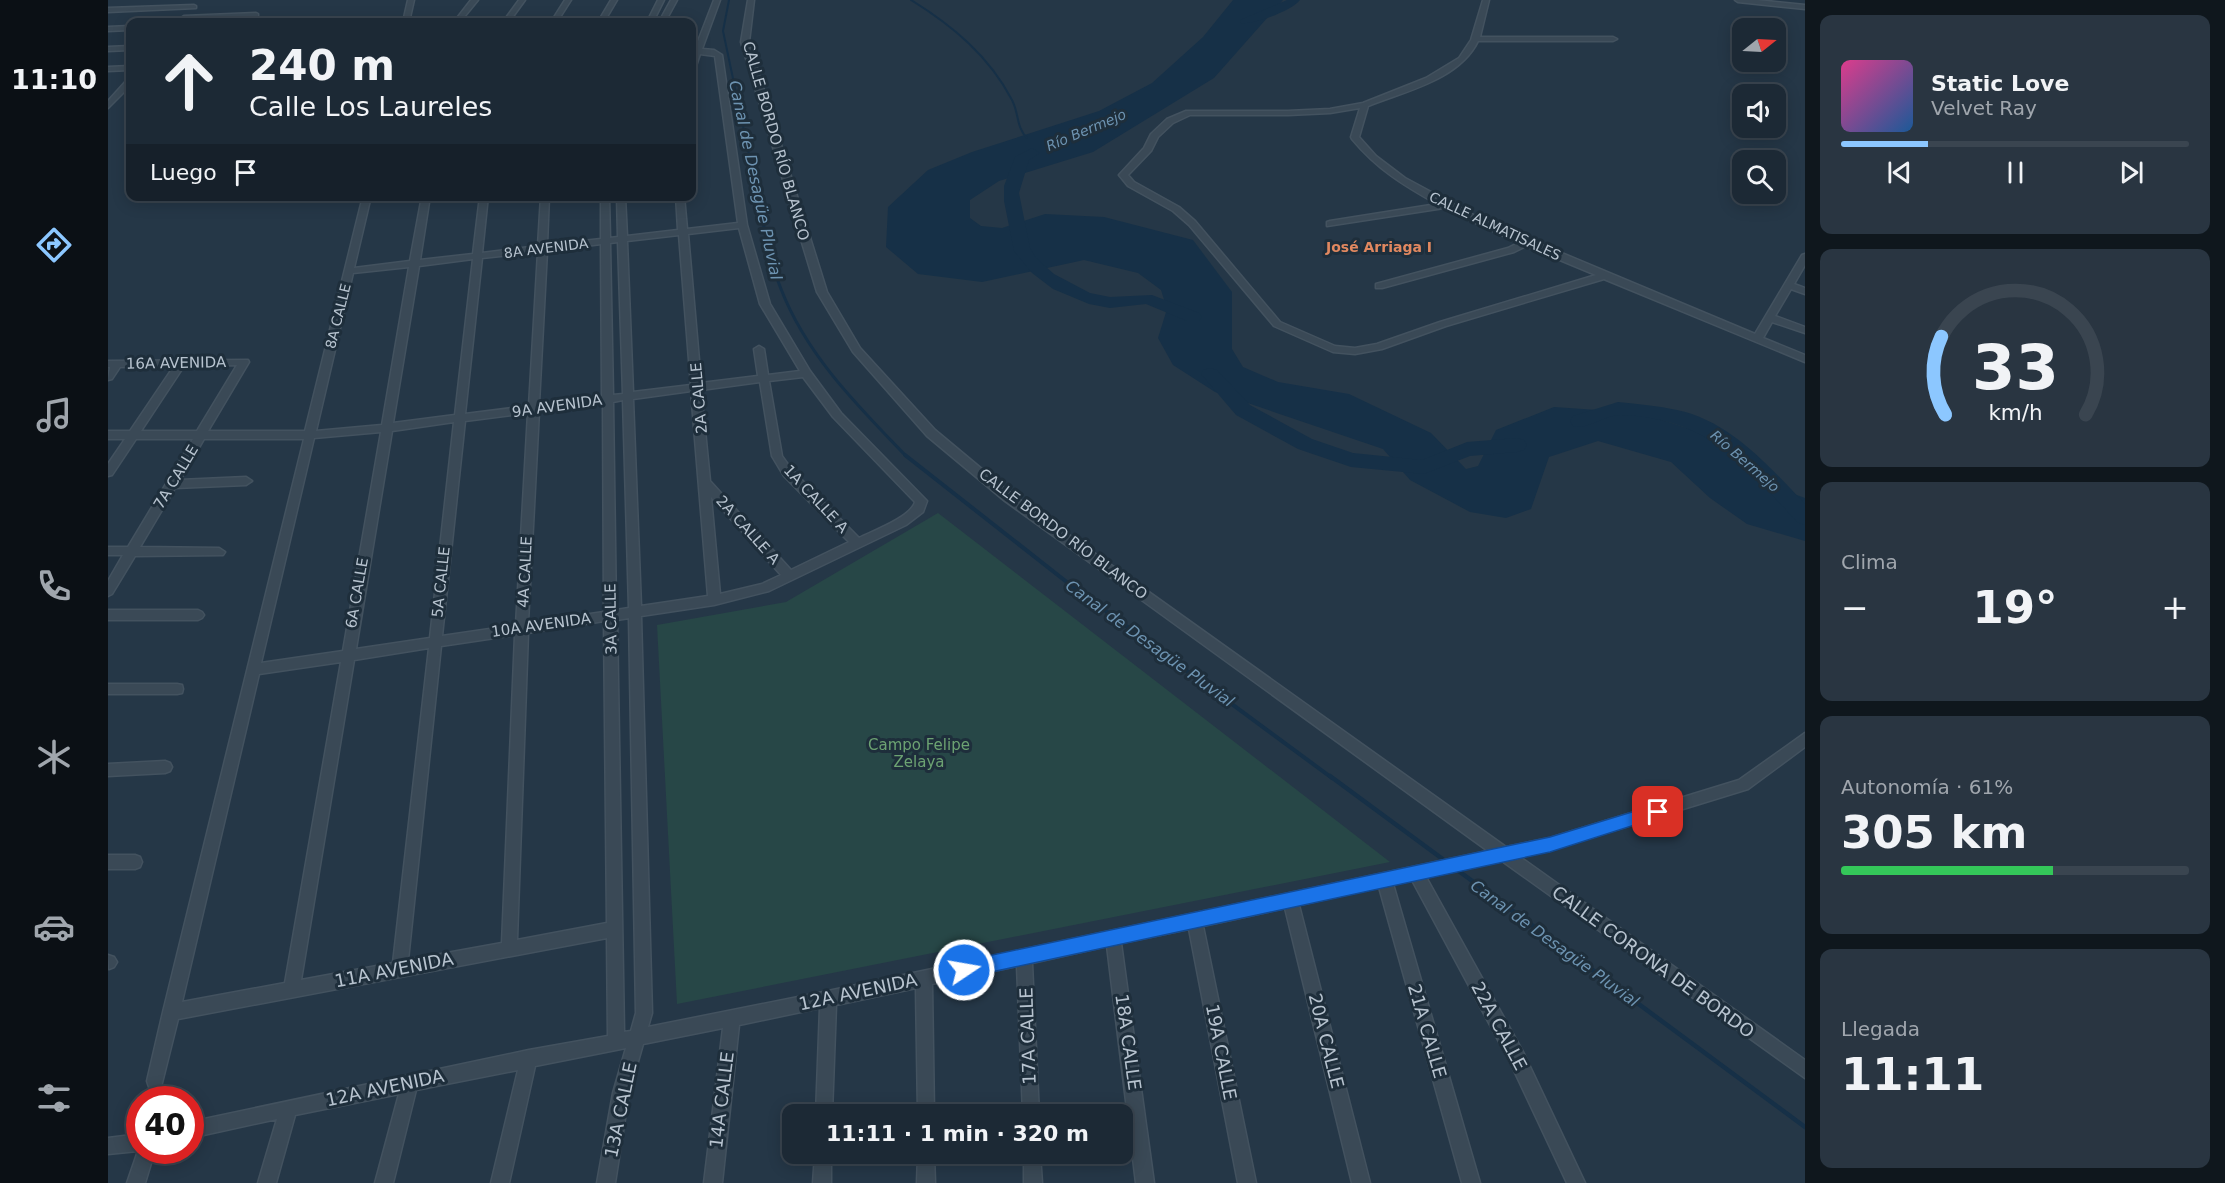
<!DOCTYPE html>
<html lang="es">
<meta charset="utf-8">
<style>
body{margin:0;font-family:"DejaVu Sans",sans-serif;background:#293541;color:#f1f3f6;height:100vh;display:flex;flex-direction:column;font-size:22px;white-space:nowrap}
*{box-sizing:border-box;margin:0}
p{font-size:20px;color:#a0a6ad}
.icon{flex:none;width:33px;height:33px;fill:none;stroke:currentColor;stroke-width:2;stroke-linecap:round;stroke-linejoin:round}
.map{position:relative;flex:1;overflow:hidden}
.panel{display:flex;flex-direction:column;gap:15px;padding:15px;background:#0f171d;width:420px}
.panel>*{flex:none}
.top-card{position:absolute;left:18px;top:18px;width:570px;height:183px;border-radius:12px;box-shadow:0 3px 15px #0003,0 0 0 2px #3a4550;background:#1c2935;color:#f1f3f6;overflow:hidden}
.needle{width:39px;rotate:72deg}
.controls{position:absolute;left:1624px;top:18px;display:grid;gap:12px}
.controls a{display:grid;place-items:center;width:54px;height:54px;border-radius:12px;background:#1c2935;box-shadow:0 3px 15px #0003,0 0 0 2px #3a4550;font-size:30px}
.speed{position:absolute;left:18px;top:1086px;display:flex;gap:12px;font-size:30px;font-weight:700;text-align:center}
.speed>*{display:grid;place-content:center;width:78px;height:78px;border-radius:50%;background:#1c2935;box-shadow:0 3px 15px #0003,0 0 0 2px #3a4550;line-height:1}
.speed .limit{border:9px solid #d22;background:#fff;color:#111}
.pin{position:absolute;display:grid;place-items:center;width:51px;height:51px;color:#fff;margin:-26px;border-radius:12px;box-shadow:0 3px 9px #0006}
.me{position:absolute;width:66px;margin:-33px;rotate:78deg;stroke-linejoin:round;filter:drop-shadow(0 0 4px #0008)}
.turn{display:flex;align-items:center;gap:21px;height:126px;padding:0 24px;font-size:27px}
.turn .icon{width:78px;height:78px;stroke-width:2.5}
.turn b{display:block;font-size:42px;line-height:51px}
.then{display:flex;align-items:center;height:57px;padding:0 24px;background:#0003;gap:12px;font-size:22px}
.big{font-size:45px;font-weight:700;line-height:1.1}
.panel .widget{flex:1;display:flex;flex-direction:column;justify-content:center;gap:9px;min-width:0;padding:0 21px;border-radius:12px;background:#293541}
.panel .dial{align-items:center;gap:0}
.dial svg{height:156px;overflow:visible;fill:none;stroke:#3a4550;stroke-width:7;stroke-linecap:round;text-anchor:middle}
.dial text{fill:#f1f3f6;stroke:none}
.song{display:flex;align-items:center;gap:18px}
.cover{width:72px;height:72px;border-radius:9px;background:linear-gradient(135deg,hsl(330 70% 55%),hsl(210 70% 35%))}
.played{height:6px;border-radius:3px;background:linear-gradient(90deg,#8cc7ff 25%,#3a4550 25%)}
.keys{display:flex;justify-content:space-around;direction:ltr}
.heat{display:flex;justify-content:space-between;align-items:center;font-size:33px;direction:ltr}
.charge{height:9px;border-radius:4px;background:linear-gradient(90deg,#34c759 61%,#3a4550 0)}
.trip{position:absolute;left:674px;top:1104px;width:351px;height:60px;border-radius:12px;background:#1c2935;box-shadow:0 3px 15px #0003,0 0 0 2px #3a4550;font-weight:700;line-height:60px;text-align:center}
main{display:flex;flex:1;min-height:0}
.dock{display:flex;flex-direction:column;width:108px;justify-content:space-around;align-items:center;background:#0b1015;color:#a0a6ad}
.dock .icon{width:42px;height:42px}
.dock .on{color:#8cc7ff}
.dock b{font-size:27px;color:#f1f3f6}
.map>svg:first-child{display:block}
.green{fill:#274747}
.water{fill:#163047}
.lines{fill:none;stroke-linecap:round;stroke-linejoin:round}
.stream-far3{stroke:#163047;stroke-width:2}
.stream-far2{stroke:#163047;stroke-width:3}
.stream-far1{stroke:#163047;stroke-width:4}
.stream{stroke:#163047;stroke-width:4.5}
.river{fill:#163047;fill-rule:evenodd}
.minor-casing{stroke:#43525f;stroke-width:3}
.minor{fill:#3a4956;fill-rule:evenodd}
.route{fill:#1a73e8;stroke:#114b97;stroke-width:1.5}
.labels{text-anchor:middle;stroke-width:6;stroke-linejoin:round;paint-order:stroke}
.far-water-label{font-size:14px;font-style:italic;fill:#6d93b1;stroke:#1e2e3b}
.far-street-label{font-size:14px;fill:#b7c3cf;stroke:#1e2e3b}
.far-neighbourhood-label{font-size:14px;font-weight:bold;fill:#e18860;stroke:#1e2e3b}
.street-label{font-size:15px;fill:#b7c3cf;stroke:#1e2e3b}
.park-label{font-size:15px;fill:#6ca272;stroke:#1e2e3b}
.water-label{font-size:16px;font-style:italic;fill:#6d93b1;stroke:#1e2e3b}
.near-street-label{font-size:18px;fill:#b7c3cf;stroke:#1e2e3b}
</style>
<main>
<nav class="dock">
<b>11:10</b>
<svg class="icon on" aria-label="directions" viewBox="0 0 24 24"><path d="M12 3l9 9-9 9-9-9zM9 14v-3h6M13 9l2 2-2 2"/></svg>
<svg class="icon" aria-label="music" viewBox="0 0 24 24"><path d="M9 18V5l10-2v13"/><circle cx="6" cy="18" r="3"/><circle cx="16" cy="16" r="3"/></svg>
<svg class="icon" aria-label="phone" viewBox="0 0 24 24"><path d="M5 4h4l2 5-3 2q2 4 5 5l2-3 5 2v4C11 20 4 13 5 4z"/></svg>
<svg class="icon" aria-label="climate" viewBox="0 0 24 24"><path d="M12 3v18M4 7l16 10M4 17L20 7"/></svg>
<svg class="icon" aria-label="car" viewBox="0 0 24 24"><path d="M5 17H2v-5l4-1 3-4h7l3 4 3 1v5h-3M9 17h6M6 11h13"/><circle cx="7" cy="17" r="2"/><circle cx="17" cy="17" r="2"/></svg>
<svg class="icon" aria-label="filters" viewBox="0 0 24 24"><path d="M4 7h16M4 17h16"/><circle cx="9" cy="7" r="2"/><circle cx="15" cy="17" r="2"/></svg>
</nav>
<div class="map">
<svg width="1697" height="1183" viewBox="0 0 1697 1183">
<rect width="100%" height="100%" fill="#253747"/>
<path class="green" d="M 830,513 L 1282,862 L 569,1004 L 549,625 L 678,602 Z"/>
<path class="water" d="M 1125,0 L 1175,0 L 1106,78 L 985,152 L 891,181 L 862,200 L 862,218 L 873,226 L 894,228 L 937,214 L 996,217 L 1085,240 L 1124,292 L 1124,349 L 1135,367 L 1170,382 L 1241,394 L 1323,433 L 1358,469 L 1370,466 L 1388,430 L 1446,407 L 1533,413 L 1615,440 L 1661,485 L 1697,498 L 1697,541 L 1639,524 L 1602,498 L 1563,462 L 1490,441 L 1441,457 L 1423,509 L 1398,518 L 1362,512 L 1302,480 L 1275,449 L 1107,392 L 1065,365 L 1050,338 L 1059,309 L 1053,290 L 1030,273 L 976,260 L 874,282 L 810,274 L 778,247 L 780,207 L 820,170 L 864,152 L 991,111 L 1044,83 L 1095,37 Z"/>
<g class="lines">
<path class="stream-far3" d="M 621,0 L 615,31 L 651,202
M 803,0 C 845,26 881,56 904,100 C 911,113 908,127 919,138"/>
<path class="stream-far2" d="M 650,200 C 657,229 662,262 673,289 C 699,356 750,406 798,456"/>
<path class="stream-far1" d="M 797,455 L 960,583 L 1224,778"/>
<path class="stream" d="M 1222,776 L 1340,863
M 1348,869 L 1697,1127"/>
<path class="river" d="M 1179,0 L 1192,0 C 1185,10 1146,25 1133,23 L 1132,20 Z
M 924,148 L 932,153 L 921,160 L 911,193 L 922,248 L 928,258 L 946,274 L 982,293 L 1002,297 L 1044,295 L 1091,313 L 1094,317 L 1091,321 L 1079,321 L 1038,304 L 1002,308 L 981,304 L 945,289 L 924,273 L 906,251 L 896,201 L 896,186 L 907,157 Z
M 1102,368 L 1109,370 L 1142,405 L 1204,439 L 1245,453 L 1314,460 L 1359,442 L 1409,438 L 1416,440 L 1419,445 L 1416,450 L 1409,452 L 1362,456 L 1316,474 L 1243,467 L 1190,449 L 1128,415 L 1093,374 L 1095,370 Z
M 1510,402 C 1530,404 1550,406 1569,410 C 1622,421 1661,466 1697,504 L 1697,525 L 1689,522 C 1635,463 1601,419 1514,415 C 1497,414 1482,430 1465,426 L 1462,421 L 1465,416 Z"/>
<g class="minor-casing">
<path id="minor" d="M 300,0 L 306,0 L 301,22 L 295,22 Z
M 363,0 L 370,0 L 352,22 L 346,22 Z
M 411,0 L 417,0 L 401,22 L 395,22 Z
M 457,0 L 463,0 L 449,22 L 443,22 Z
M 503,0 L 509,0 L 496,22 L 490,22 Z
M 550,0 L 556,0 L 545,22 L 539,22 Z
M 563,0 L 569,0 L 557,22 L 551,22 Z
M 606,0 L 612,0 L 594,49 L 606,50 L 614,55 L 639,225 L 662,304 L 702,371 L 733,413 L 819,501 L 815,512 L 798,525 L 661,591 L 606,605 L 533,616 L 544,1013 L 540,1027 L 720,991 L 1380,851 L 897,501 L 819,436 L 745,352 L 709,292 L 633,42 L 640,0 L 646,0 L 641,42 L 719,292 L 752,348 L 827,430 L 905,495 L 1398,847 L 1442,838 L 1631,780 L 1697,733 L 1697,747 L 1640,789 L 1442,850 L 1412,857 L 1697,1060 L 1697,1078 L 1394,861 L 1318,877 L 1415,1052 L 1477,1183 L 1459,1183 L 1403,1064 L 1304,880 L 1285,884 L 1372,1183 L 1354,1183 L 1271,887 L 1191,905 L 1262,1183 L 1244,1183 L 1177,908 L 1095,926 L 1148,1183 L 1130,1183 L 1081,929 L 1013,943 L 1046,1183 L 1028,1183 L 999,946 L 924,963 L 931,1114 L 915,1114 L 909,966 L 824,984 L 826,1114 L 810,1114 L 808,988 L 728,1005 L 724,1114 L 708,1114 L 712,1008 L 631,1025 L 614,1183 L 596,1183 L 615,1028 L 535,1044 L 521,1093 L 507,1183 L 489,1183 L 505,1093 L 518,1048 L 427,1066 L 401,1183 L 383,1183 L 410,1070 L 308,1090 L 285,1183 L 267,1183 L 291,1094 L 187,1115 L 168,1183 L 150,1183 L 169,1119 L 82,1138 L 82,1122 L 421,1050 L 500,1036 L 499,938 L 70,1019 L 53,1087 L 47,1089 L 41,1087 L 39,1081 L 55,1012 L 196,439 L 96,439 L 72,480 L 138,477 L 144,481 L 138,485 L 67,488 L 32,547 L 111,548 L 117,552 L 115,555 L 27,556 L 4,594 L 0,596 L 0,581 L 15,555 L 0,555 L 0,547 L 20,547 L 85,439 L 28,439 L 4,475 L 0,476 L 0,464 L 17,439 L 0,439 L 0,431 L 22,431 L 66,366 L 12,367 L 4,379 L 0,380 L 2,367 L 0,367 L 0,361 L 140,360 L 141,362 L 100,431 L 197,431 L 255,196 L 263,196 L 246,268 L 302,261 L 314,196 L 322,196 L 312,260 L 365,254 L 372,196 L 380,196 L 374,253 L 430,246 L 433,196 L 441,196 L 439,245 L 493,239 L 493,196 L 501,196 L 502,238 L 510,237 L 509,196 L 517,196 L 519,236 L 570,230 L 568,196 L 576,196 L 579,229 L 630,223 L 607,56 L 592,54 L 588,66 L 584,68 L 585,53 L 584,53 L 584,49 L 587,49 ZM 631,228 L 652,304 L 692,371 L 660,375 L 656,349 L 651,346 L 646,349 L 650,376 L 593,383 L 580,234 ZM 571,235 L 583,385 L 525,392 L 519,241 ZM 510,242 L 515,394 L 505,395 L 502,243 ZM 493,244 L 494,396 L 431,404 L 439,251 ZM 430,252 L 421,406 L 357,414 L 374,258 ZM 365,259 L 347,415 L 285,423 L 311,266 ZM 301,267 L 274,425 L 208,431 L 245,273 ZM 129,365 L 89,431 L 33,431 L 76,366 ZM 695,377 L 725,417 L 807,502 C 803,517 765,531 751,538 L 684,470 L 674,456 L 661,381 ZM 652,382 L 664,456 L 676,476 L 741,542 L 683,570 L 602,481 L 593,390 ZM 583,391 L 600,596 L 533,606 L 525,399 ZM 515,400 L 521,608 L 508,610 L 505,402 ZM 495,403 L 496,612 L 420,623 L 431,411 ZM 420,413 L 408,625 L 334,636 L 357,421 ZM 346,422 L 322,638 L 248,649 L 284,431 ZM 273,432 L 235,651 L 153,663 L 206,438 ZM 603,497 L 673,575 L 654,584 L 612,594 ZM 521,618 L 528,1013 L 523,1031 L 516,1032 L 509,620 ZM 496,621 L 499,923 L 409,940 L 420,633 ZM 407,635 L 394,943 L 300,960 L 333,646 ZM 321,648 L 285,963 L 193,980 L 246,660 ZM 233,662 L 177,983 L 74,1002 L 151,674 Z
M 1375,0 L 1381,0 L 1372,37 L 1505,37 L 1509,39 L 1505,41 L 1370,41 C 1351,80 1297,91 1260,106 L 1251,137 L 1268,156 L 1297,178 L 1375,220 L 1647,334 L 1694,255 L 1697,254 L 1697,265 L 1686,284 L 1697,288 L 1697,294 L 1683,289 L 1667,316 L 1697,327 L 1697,333 L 1664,322 L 1655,338 L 1697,355 L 1697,362 L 1496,279 L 1338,326 L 1274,349 L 1247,354 L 1225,352 L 1166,326 L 1081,225 L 1065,211 L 1020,186 L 1011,175 L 1036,148 L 1043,134 L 1059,119 L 1078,111 L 1180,111 L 1222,109 L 1255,103 L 1318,78 L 1351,58 L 1363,40 ZM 1252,108 L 1243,137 L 1244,139 C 1269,169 1295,185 1329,204 L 1222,221 L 1219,222 L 1219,226 L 1336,208 L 1410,243 L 1400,248 L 1268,284 L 1268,288 L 1274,288 L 1406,252 L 1418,246 L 1488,275 L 1332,322 L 1269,344 L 1247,348 L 1227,346 L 1172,322 L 1087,221 L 1071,207 L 1026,182 L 1020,175 L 1043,151 L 1050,137 L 1065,123 L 1082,115 L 1180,115 L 1222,113 Z
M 1627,0 L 1649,0 L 1697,5 L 1697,9 L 1630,2 Z
M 86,5 L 88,6 L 88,8 L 0,12 L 0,8 Z
M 148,13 L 150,14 L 150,16 L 76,20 L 73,18 L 76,16 Z
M 22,26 L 22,30 L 0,31 L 0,27 Z
M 22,46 L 22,50 L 0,51 L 0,47 Z
M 22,66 L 22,70 L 0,71 L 0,67 Z
M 19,80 L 22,80 L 22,86 L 0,108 L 0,101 Z
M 0,610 L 90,610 L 94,612 L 96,615 L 94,618 L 90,620 L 0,620 Z
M 0,684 L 69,684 L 74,685 L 75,689 L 74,693 L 69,694 L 0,694 Z
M 57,761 L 62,763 L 64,767 L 62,771 L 57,773 L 0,776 L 0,764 Z
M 0,855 L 27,855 L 32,857 L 34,862 L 32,867 L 27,869 L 0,869 Z
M 0,955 L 6,957 L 9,962 L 6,967 L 1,969 Z
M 32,1134 L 32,1150 L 47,1150 L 37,1183 L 19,1183 L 30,1151 L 0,1154 L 0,1138 Z
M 707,1154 L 723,1154 L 723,1183 L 705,1183 Z
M 810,1154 L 826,1154 L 827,1183 L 809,1183 Z
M 916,1154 L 932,1154 L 934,1183 L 916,1183 Z"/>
</g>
<use href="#minor" class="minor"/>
</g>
<path class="route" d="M 1550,804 L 1555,807 L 1557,812 L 1555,816 L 1442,852 L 856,978 L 850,976 L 847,970 L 850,964 L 856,961 L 1442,837 Z"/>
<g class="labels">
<g class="far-water-label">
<text transform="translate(978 130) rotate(-23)" y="5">Río Bermejo</text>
<text transform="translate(1637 461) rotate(41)" y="5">Río Bermejo</text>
</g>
<g class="far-street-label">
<text transform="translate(1387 226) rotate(25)" y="5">CALLE ALMATISALES</text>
<text transform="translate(438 248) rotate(-7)" y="5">8A AVENIDA</text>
<text transform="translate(230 316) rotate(-76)" y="5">8A CALLE</text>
</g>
<g class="far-neighbourhood-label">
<text x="1271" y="252">José Arriaga I</text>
</g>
<g class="street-label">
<text transform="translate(668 141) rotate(74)" y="5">CALLE BORDO RÍO BLANCO</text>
<text transform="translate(68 363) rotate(-1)" y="5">16A AVENIDA</text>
<text transform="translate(591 398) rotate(-95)" y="5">2A CALLE</text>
<text transform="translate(449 406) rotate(-8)" y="5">9A AVENIDA</text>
<text transform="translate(68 477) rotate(-59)" y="5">7A CALLE</text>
<text transform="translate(708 499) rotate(47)" y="5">1A CALLE A</text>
<text transform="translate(640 530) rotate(48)" y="5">2A CALLE A</text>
<text transform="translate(955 534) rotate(37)" y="5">CALLE BORDO RÍO BLANCO</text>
<text transform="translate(417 572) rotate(-87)" y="5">4A CALLE</text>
<text transform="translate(333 582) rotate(-84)" y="5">5A CALLE</text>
<text transform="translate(249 593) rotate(-80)" y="5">6A CALLE</text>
<text transform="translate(503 619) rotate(-91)" y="5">3A CALLE</text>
<text transform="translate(433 625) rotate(-8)" y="5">10A AVENIDA</text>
</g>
<g class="park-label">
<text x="811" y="750">Campo Felipe<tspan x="811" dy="17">Zelaya</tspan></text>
</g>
<g class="water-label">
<text transform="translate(648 180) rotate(78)" y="6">Canal de Desagüe Pluvial</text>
<text transform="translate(1042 643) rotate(36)" y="6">Canal de Desagüe Pluvial</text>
<text transform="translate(1447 943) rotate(36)" y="6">Canal de Desagüe Pluvial</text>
</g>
<g class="near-street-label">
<text transform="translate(1545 962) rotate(36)" y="6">CALLE CORONA DE BORDO</text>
<text transform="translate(286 970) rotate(-11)" y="6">11A AVENIDA</text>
<text transform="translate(750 992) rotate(-12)" y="6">12A AVENIDA</text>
<text transform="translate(1391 1026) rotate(62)" y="6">22A CALLE</text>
<text transform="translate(1319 1031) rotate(74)" y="6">21A CALLE</text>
<text transform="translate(920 1036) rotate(-92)" y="6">17A CALLE</text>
<text transform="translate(1218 1041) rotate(76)" y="6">20A CALLE</text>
<text transform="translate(1020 1042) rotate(82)" y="6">18A CALLE</text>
<text transform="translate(1113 1052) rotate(79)" y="6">19A CALLE</text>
<text transform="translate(277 1088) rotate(-12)" y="6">12A AVENIDA</text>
<text transform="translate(614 1100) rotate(-83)" y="6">14A CALLE</text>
<text transform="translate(513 1110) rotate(-78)" y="6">13A CALLE</text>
</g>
</g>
</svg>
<div class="controls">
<a><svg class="needle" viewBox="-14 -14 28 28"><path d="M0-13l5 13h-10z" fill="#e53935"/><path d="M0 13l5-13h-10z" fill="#a0a6ad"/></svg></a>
<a><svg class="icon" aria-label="sound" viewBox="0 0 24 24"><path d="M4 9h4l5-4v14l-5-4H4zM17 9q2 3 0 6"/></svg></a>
<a><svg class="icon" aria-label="search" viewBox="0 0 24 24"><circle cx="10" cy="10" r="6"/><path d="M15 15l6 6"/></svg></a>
</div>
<div class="speed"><div class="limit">40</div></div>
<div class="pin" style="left:1550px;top:812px;background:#d93025"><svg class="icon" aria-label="arrive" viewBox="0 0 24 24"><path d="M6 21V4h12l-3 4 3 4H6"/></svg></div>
<svg class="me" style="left:856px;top:970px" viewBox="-20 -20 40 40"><circle r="17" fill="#1a73e8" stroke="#fff" stroke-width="3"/><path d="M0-11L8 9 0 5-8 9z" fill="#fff"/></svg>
<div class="trip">11:11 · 1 min · 320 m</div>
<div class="top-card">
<div class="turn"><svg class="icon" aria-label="ahead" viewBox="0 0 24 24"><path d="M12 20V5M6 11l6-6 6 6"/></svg><div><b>240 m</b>Calle Los Laureles</div></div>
<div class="then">Luego<svg class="icon" aria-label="arrive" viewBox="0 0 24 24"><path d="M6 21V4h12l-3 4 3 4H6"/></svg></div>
</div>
</div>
<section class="panel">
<div class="widget">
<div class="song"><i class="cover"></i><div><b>Static Love</b><p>Velvet Ray</p></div></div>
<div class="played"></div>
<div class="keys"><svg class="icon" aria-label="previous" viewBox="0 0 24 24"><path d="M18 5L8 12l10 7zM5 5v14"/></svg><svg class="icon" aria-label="pause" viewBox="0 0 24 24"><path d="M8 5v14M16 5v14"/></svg><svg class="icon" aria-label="next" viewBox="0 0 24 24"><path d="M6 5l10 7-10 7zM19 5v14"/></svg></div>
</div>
<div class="widget dial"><svg viewBox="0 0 100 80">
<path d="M14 69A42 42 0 1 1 86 69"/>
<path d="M14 69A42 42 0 0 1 12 29" stroke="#8cc7ff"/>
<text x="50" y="56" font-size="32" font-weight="700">33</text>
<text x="50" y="72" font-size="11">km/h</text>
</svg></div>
<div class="widget"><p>Clima</p>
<div class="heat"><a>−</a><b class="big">19°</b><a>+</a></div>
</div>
<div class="widget"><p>Autonomía · 61%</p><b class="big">305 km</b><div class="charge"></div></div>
<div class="widget"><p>Llegada</p><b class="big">11:11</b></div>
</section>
</main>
